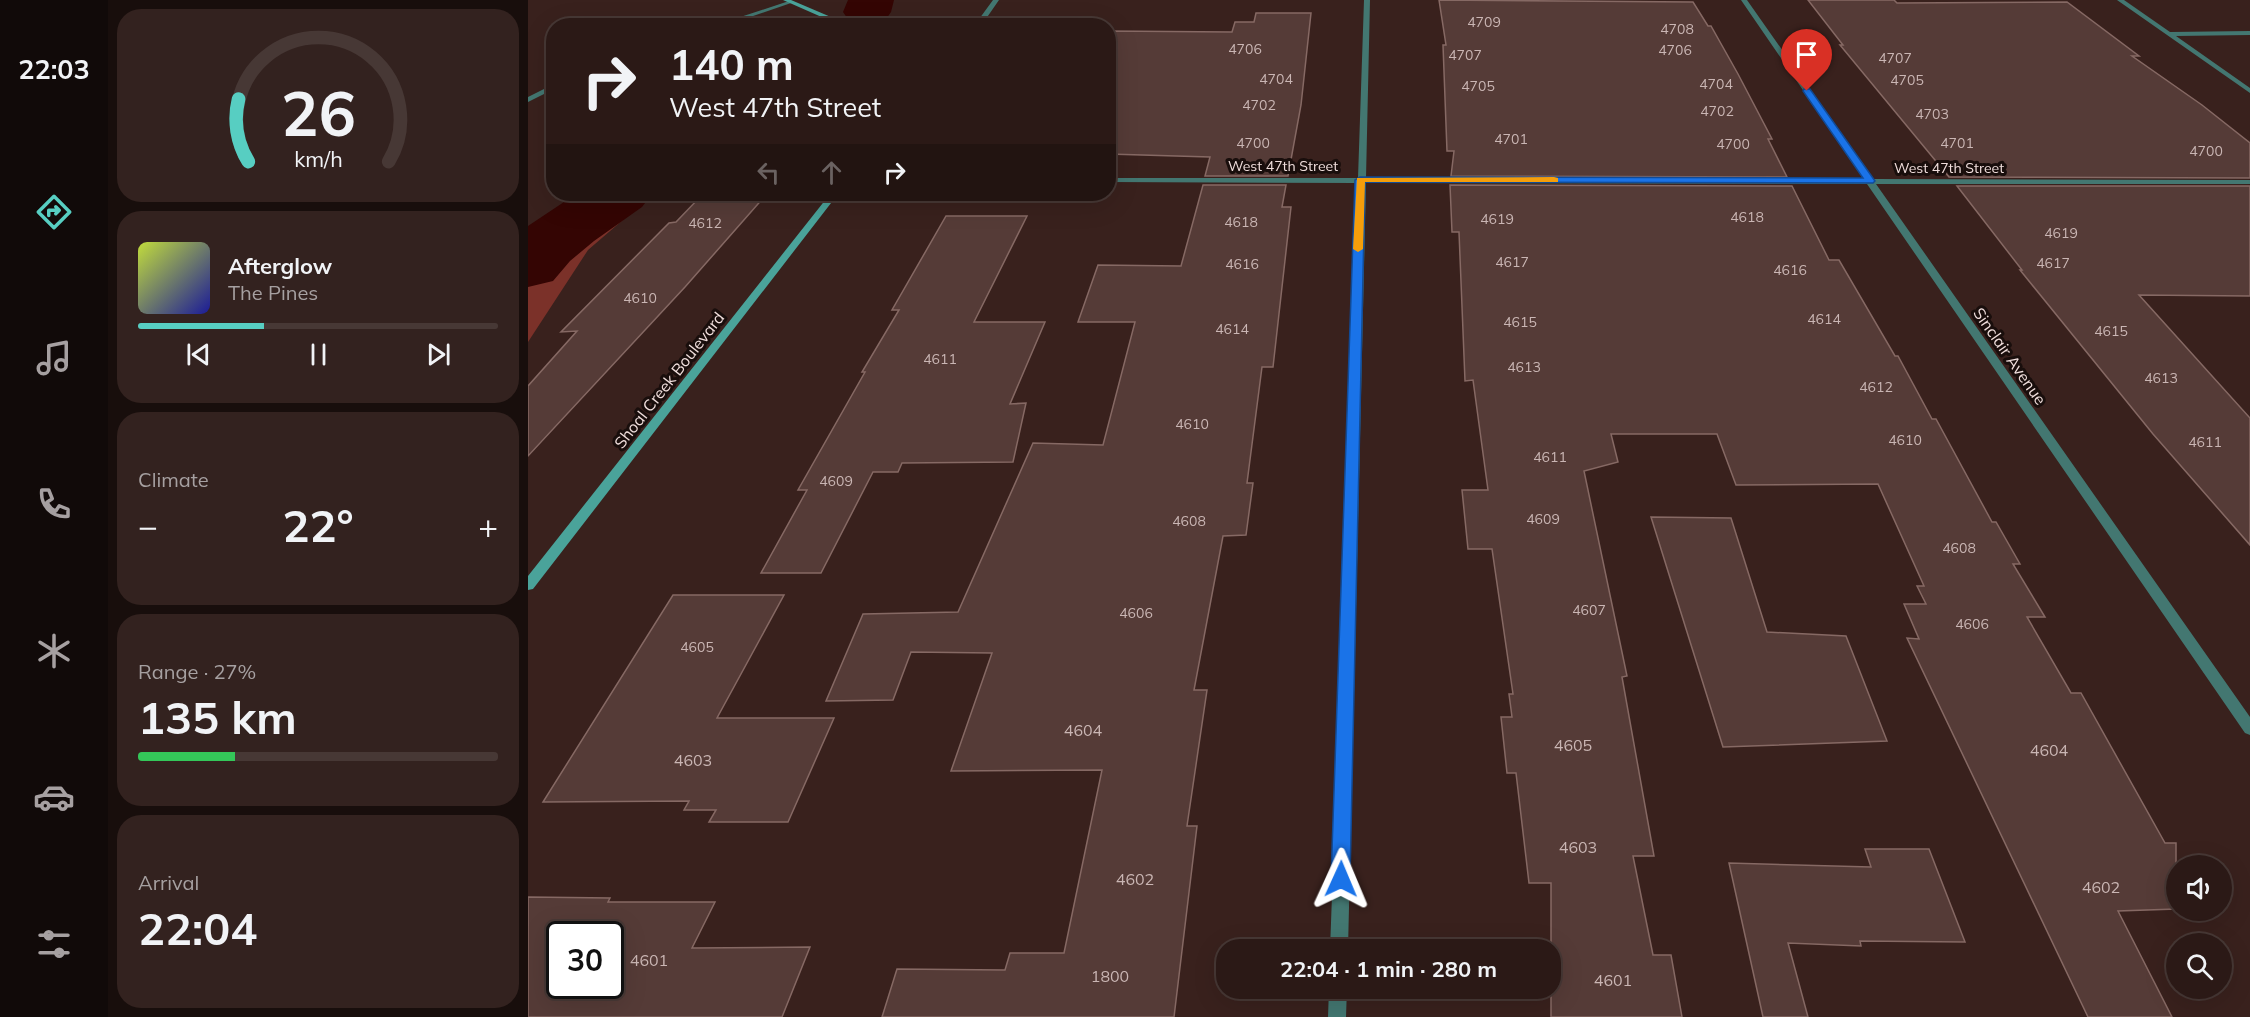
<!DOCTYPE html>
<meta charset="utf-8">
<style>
body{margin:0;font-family:Mulish,sans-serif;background:#33221f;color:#f1f3f6;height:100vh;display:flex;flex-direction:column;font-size:22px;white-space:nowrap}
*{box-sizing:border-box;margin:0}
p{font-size:20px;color:#a6a0a1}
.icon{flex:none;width:33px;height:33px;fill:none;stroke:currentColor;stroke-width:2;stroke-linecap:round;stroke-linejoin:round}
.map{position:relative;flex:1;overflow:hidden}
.drawer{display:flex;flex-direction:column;gap:9px;padding:9px;background:#180e0c;width:420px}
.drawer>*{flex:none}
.top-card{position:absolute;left:18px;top:18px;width:570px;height:183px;border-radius:24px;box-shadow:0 6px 24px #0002,0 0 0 2px #473835;background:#2b1916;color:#f1f3f6;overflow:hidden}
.controls{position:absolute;left:1638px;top:855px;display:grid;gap:12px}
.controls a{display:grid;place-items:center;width:66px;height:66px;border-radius:50%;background:#2b1916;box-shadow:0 6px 24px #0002,0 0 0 2px #473835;font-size:30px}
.speed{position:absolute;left:18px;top:921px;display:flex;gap:12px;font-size:30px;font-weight:700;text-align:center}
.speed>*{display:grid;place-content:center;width:78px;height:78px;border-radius:50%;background:#2b1916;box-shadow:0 6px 24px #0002,0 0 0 2px #473835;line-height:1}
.speed .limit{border:3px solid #111;border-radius:9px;background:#fff;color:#111}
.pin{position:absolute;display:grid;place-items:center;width:51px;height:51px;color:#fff;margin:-62px -26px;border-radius:50% 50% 50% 0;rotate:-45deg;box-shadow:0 0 6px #0007}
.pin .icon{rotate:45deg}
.me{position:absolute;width:66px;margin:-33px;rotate:1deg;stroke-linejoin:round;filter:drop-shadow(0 0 4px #0008)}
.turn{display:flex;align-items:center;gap:21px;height:126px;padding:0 24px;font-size:27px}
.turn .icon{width:78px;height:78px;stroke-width:2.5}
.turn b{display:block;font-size:42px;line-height:51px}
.lanes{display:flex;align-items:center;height:57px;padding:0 24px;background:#0003;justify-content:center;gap:30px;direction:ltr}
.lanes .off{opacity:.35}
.big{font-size:45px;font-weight:700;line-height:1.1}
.drawer .card{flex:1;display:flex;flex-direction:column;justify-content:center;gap:9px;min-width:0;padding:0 21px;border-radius:24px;background:#33221f}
.drawer .dial{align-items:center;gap:0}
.dial svg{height:156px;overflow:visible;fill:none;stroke:#473835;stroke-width:7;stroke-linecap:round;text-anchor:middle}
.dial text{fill:#f1f3f6;stroke:none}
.song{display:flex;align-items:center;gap:18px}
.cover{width:72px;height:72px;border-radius:9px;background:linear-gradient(135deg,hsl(70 70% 55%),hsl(240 70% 35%))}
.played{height:6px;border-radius:3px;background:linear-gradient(90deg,#57cec2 35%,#473835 35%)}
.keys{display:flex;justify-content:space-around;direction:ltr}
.heat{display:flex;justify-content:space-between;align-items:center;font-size:33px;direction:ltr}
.charge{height:9px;border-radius:4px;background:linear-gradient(90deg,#34c759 27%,#473835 0)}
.trip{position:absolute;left:688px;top:939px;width:345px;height:60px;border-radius:24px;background:#2b1916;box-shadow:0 6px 24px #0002,0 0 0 2px #473835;font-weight:700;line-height:60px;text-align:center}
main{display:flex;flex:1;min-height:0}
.dock{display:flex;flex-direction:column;width:108px;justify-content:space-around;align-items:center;background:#110a09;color:#a6a0a1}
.dock .icon{width:42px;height:42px}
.dock .current{color:#57cec2}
.dock b{font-size:27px;color:#f1f3f6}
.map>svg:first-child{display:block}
.green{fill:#7b3129}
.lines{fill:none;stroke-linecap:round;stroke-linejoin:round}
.river{fill:#340503;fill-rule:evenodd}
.building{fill:#553b37;stroke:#866964;stroke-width:1.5;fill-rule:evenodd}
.street{fill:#437771;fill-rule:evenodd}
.secondary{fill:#4aa39a;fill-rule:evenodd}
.route{fill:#1a73e8;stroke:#114b97;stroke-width:1.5}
.slow{fill:#f59e0b}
.labels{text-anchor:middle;stroke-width:6;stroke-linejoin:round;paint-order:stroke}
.number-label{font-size:14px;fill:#cab6b4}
.far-street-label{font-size:14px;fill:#f1dfdd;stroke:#190e0c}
.street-label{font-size:16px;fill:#f1dfdd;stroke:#190e0c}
.near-number-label{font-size:16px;fill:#cab6b4}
</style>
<main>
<nav class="dock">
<b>22:03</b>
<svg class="icon current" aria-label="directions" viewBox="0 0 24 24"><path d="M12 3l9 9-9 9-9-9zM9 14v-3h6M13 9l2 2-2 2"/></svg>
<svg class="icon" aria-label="music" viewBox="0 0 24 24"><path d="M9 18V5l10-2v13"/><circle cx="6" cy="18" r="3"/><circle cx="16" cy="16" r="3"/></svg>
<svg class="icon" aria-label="phone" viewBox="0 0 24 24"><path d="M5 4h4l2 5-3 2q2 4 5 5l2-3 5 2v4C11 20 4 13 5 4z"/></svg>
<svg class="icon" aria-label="climate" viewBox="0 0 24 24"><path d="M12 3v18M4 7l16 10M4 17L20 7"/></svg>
<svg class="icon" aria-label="car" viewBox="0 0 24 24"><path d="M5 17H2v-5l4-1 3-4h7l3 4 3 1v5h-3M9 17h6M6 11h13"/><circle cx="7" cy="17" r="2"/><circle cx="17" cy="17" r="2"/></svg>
<svg class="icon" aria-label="filters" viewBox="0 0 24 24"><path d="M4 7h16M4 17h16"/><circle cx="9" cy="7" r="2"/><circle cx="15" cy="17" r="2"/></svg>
</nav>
<section class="drawer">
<div class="card dial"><svg viewBox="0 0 100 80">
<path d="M14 69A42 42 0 1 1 86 69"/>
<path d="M14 69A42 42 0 0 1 9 37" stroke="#57cec2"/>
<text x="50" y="56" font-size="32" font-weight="700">26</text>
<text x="50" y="72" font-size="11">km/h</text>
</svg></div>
<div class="card">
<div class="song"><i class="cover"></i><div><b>Afterglow</b><p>The Pines</p></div></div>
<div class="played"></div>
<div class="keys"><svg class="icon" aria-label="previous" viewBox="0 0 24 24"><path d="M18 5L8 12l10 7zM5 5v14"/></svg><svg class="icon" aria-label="pause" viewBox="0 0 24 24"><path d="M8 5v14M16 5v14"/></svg><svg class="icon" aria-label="next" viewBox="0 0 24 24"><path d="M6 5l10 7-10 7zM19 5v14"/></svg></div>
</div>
<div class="card"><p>Climate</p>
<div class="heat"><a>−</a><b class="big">22°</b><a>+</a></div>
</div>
<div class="card"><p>Range · 27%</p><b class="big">135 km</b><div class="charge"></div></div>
<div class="card"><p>Arrival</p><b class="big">22:04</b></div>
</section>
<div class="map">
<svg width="1722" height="1017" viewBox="0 0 1722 1017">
<rect width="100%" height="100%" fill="#39211d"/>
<path class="green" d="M 323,0 L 363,0 L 357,22 L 320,5 Z
M 54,194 L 125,194 L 60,250 L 0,342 L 0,247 L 26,216 Z"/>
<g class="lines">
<path class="river" d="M 320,0 L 366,0 L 363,12 L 356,22 L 336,26 L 322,22 L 315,12 Z
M 48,194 L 124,194 L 114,207 L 66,241 L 42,261 L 25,281 L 0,287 L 0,226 Z"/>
</g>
<path class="building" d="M 911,0 L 1165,2 L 1180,26 L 1183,26 L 1210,74 L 1244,139 L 1240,139 L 1259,177 L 923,176 L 926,151 L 919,151 L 915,45 L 918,45 Z
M 1280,0 L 1366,0 L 1369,3 L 1539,2 L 1611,56 L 1604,56 L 1674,105 L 1722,143 L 1722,178 L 1421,177 L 1312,45 L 1315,45 Z
M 728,13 L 783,13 L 773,105 L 760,176 L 677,176 L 682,157 L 580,154 L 580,101 L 587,86 L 580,86 L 580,31 L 704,32 L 707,22 L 726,22 Z
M 675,185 L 758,185 L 754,207 L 763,207 L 745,367 L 734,367 L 719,483 L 725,483 L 718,535 L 695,536 L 666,690 L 679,690 L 659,826 L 669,826 L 646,1017 L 354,1017 L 369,969 L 477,970 L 482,953 L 536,953 L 574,770 L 423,771 L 464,653 L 383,652 L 365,700 L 298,701 L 335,614 L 430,612 L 505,443 L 575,445 L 607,322 L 550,322 L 570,265 L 653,266 Z
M 922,185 L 1264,186 L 1301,260 L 1311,260 L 1367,356 L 1370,356 L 1404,419 L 1408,419 L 1464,522 L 1468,522 L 1492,564 L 1485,564 L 1517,617 L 1499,617 L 1543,693 L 1553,693 L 1637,843 L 1648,843 L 1648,909 L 1590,911 L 1644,1017 L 1560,1017 L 1379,638 L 1391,639 L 1376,604 L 1398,604 L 1389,586 L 1396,586 L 1350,484 L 1208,485 L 1189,434 L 1083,434 L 1090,462 L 1056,471 L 1099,676 L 1094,677 L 1126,856 L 1105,856 L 1125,955 L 1143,955 L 1154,1017 L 1023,1017 L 1023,883 L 1001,883 L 988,773 L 979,773 L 973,717 L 984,717 L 981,694 L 985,694 L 964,549 L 940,549 L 934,490 L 960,490 L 945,380 L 937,381 L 931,232 L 924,232 Z
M 1429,186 L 1722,186 L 1722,296 L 1611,295 L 1722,418 L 1722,545 L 1625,434 L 1492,270 L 1494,270 Z
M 173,196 L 237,196 L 157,287 L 0,456 L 0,386 L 49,331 L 33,332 L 141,223 L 148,222 Z
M 418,216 L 499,216 L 446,322 L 517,322 L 482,404 L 498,403 L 485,462 L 374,463 L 370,472 L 345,472 L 293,573 L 233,573 L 279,490 L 270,490 L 337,372 L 334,372 L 371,310 L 364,310 Z
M 1123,517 L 1203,518 L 1239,632 L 1318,636 L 1359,741 L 1195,747 Z
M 145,595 L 256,595 L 189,718 L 306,718 L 260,822 L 181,822 L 188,810 L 156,810 L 161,801 L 15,802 Z
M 1337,849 L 1401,849 L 1437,942 L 1332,941 L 1333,946 L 1260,943 L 1280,1017 L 1235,1017 L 1201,863 L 1343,867 Z
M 0,897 L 82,898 L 80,902 L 187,902 L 164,948 L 282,947 L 254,1017 L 0,1017 ZM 32,934 L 82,934 L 82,986 L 32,986 Z"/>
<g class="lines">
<path class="street" d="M 465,0 L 471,0 L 453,26 L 446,26 Z
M 836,0 L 842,0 L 838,178 L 1336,179 L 1213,0 L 1219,0 L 1345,179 L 1722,180 L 1722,184 L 1348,184 L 1722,717 L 1722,735 L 1717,733 L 1339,184 L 838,183 L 820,950 L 802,950 L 830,183 L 580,182 L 580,178 L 830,178 Z
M 1589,0 L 1596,0 L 1642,32 L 1722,31 L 1722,35 L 1648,36 L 1722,88 L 1722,93 Z
M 261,1 L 266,2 L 196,26 L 185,26 Z
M 26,84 L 26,89 L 0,102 L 0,97 Z
M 801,988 L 819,988 L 818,1017 L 800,1017 Z"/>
<path class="secondary" d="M 255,0 L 263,0 L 324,26 L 314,26 Z
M 302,194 L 310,194 L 5,589 L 0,590 L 0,576 Z"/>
</g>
<path class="route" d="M 1276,89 L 1282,89 L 1347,181 L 1345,183 L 837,182 L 822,879 L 819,886 L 813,889 L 806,886 L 803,879 L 827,180 L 832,177 L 1335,178 L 1275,91 Z"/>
<path class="slow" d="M 1026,177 L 1030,178 L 1030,182 L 837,182 L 835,249 L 830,252 L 825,249 L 829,178 Z"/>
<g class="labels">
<g class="number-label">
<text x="956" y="27">4709</text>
<text x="1149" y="34">4708</text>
<text x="717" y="54">4706</text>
<text x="1147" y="55">4706</text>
<text x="937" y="60">4707</text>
<text x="1367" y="63">4707</text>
<text x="748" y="84">4704</text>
<text x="1379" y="85">4705</text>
<text x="1188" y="89">4704</text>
<text x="950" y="91">4705</text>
<text x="731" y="110">4702</text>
<text x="1189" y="116">4702</text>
<text x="1404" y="119">4703</text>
<text x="983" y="144">4701</text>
<text x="725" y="148">4700</text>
<text x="1429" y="148">4701</text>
<text x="1205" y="149">4700</text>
<text x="1678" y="156">4700</text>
<text x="1219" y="222">4618</text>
<text x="969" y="224">4619</text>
<text x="713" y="227">4618</text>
<text x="177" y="228">4612</text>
<text x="1533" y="238">4619</text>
<text x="984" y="267">4617</text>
<text x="1525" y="268">4617</text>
<text x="714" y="269">4616</text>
<text x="1262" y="275">4616</text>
<text x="112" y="303">4610</text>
<text x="1296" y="324">4614</text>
<text x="992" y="327">4615</text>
<text x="704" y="334">4614</text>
<text x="1583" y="336">4615</text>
<text x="412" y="364">4611</text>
<text x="996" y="372">4613</text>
<text x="1633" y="383">4613</text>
<text x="1348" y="392">4612</text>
<text x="664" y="429">4610</text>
<text x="1377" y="445">4610</text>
<text x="1677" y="447">4611</text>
<text x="1022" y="462">4611</text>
<text x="308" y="486">4609</text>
<text x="1015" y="524">4609</text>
<text x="661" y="526">4608</text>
<text x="1431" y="553">4608</text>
<text x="1061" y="615">4607</text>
<text x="608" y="618">4606</text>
<text x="1444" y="629">4606</text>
<text x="169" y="652">4605</text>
</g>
<g class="far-street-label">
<text x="755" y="171">West 47th Street</text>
<text x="1421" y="173">West 47th Street</text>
</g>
<g class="street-label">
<text transform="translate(1482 356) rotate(55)" y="6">Sinclair Avenue</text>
<text transform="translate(141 380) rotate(-52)" y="6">Shoal Creek Boulevard</text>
</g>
<g class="near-number-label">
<text x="555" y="736">4604</text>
<text x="1045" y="751">4605</text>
<text x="1521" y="756">4604</text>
<text x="165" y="766">4603</text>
<text x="1050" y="853">4603</text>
<text x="607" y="885">4602</text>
<text x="1573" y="893">4602</text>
<text x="121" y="966">4601</text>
<text x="582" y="982">1800</text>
<text x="1085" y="986">4601</text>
</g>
</g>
</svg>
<div class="controls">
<a><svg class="icon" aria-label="sound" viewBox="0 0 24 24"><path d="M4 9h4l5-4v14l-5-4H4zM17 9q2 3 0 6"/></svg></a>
<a><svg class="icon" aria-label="search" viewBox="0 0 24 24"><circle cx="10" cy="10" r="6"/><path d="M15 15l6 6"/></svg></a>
</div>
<div class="speed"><div class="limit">30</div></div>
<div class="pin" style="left:1279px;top:91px;background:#d93025"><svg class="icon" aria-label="arrive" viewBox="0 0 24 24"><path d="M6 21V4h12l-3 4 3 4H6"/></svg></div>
<svg class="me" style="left:813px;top:879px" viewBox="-20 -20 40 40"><path d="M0-17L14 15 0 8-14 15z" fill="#1a73e8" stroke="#fff" stroke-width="4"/></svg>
<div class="trip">22:04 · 1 min · 280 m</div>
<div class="top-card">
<div class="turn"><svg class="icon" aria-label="right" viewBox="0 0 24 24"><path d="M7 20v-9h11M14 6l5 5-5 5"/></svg><div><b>140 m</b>West 47th Street</div></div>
<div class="lanes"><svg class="icon off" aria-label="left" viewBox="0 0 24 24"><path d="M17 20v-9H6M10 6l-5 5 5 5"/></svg><svg class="icon off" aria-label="ahead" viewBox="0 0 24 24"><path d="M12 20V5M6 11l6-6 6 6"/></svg><svg class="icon" aria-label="right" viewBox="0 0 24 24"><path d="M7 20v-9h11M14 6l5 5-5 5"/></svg></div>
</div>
</div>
</main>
